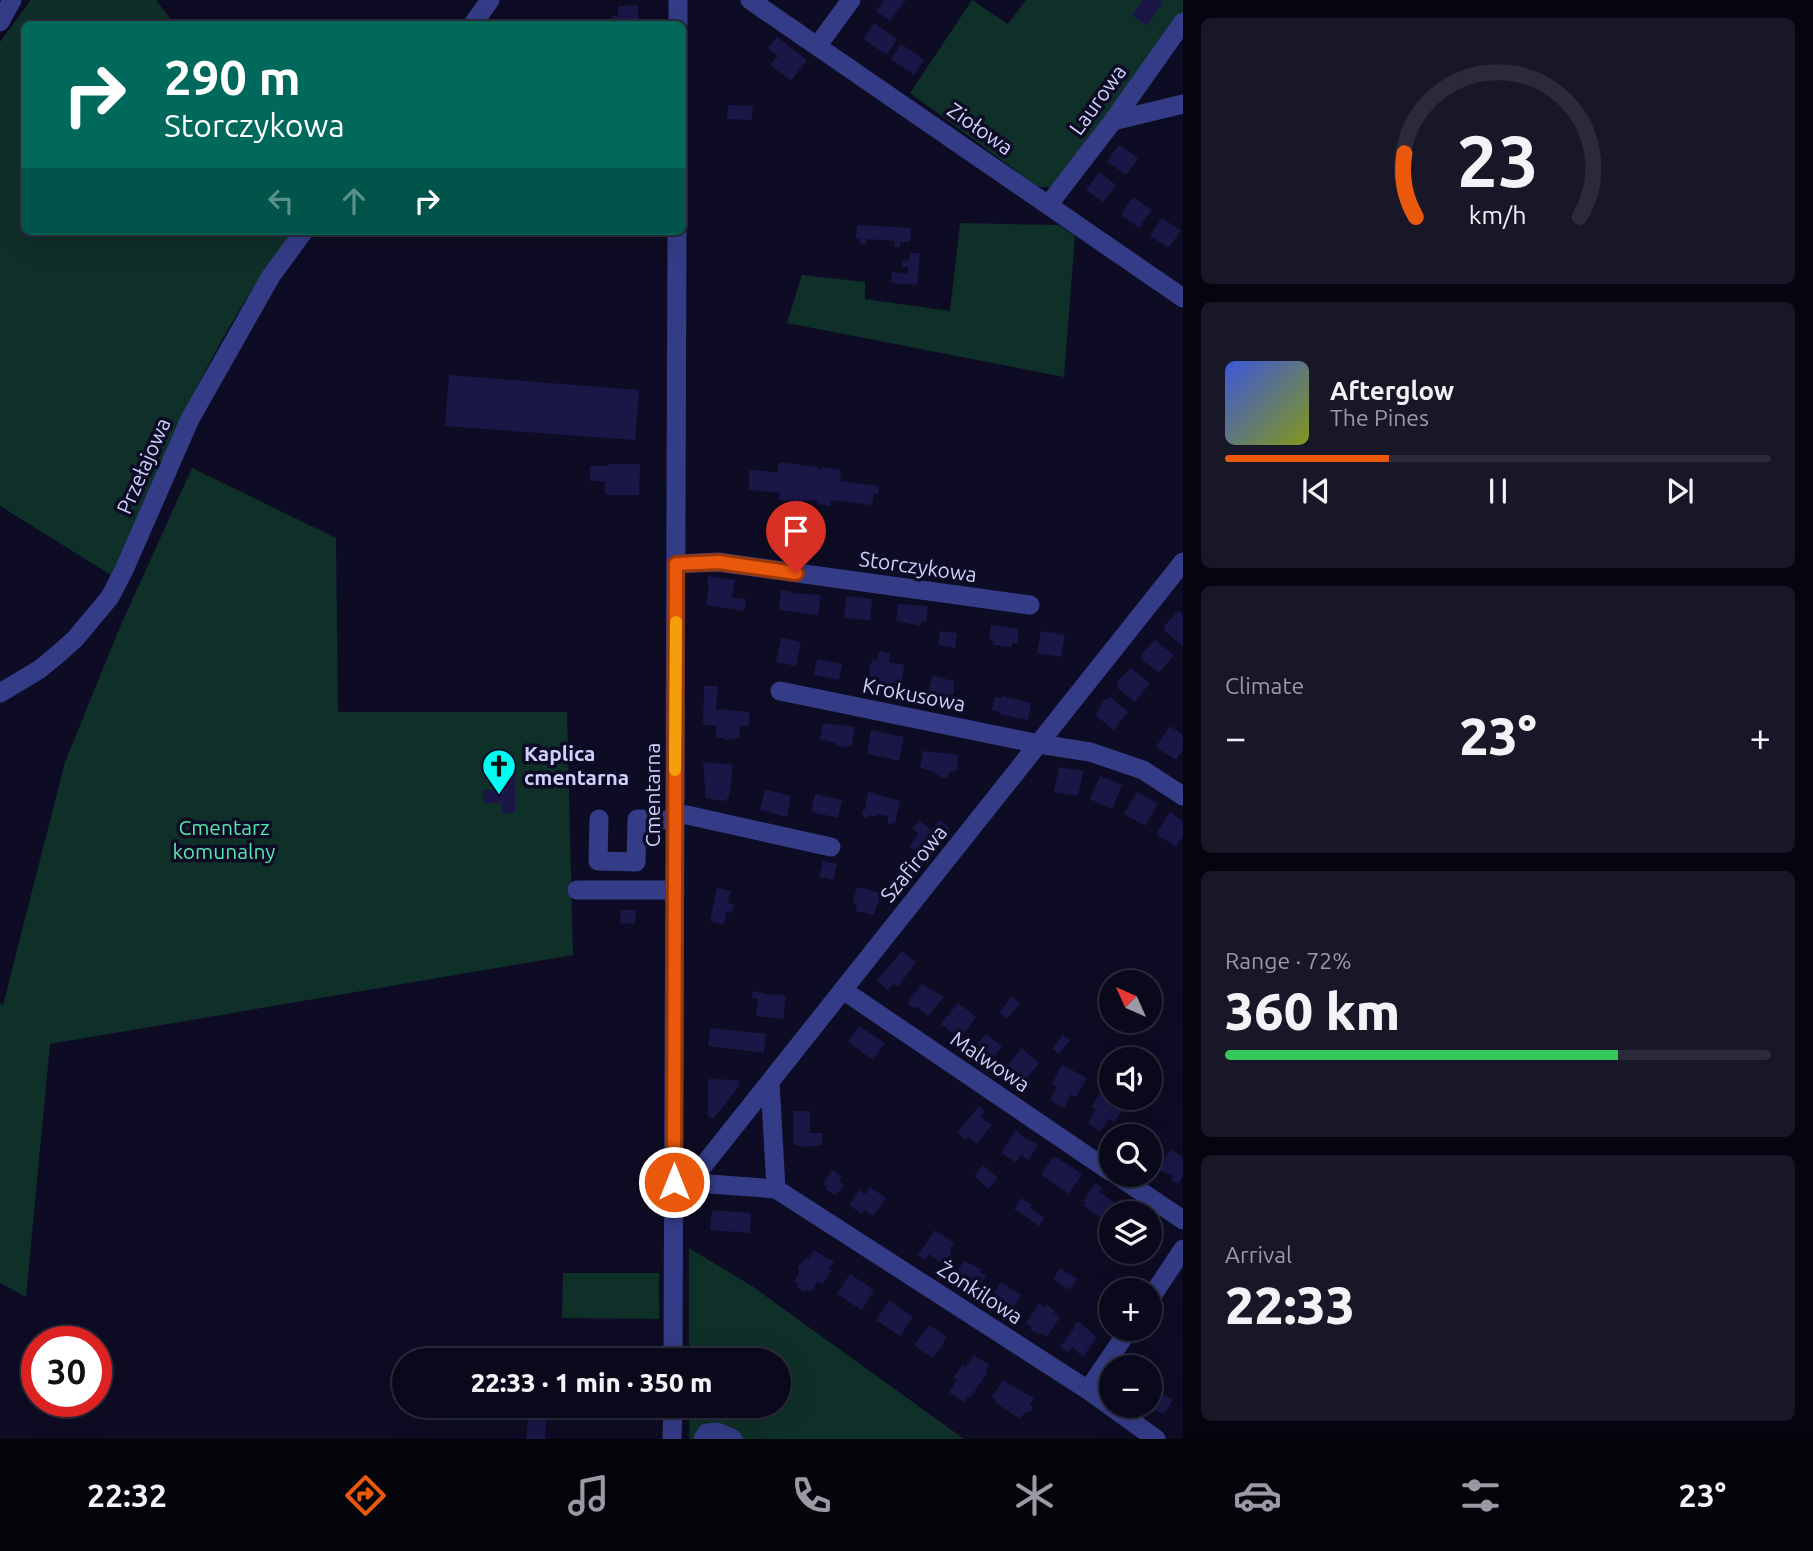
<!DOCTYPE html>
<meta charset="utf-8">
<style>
body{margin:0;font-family:Ubuntu,sans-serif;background:#181728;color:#f1f3f6;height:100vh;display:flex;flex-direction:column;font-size:26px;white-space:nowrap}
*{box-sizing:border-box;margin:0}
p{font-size:23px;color:#999aa3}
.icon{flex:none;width:38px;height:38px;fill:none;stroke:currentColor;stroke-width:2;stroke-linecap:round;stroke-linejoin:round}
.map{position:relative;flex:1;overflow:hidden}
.sheet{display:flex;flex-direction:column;gap:18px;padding:18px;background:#06050f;width:630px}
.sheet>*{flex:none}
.banner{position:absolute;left:21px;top:21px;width:665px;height:214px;border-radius:10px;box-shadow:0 7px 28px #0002,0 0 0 2px #2a2a3a;background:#00695c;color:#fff;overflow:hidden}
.needle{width:46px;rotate:315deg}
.buttons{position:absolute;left:1099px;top:970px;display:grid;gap:14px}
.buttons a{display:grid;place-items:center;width:63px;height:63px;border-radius:50%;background:#0a091b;box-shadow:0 7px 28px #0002,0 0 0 2px #2a2a3a;font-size:35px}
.speed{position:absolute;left:21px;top:1326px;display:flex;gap:14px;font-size:35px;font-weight:700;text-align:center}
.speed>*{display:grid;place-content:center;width:91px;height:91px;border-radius:50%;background:#0a091b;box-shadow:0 7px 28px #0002,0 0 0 2px #2a2a3a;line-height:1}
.speed .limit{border:10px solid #d22;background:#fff;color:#111}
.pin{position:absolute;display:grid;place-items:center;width:60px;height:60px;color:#fff;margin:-72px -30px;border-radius:50% 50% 50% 0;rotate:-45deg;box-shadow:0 0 7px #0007}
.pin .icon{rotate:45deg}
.me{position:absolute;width:77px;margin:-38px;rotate:0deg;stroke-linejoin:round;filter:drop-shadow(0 0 5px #0008)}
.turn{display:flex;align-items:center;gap:24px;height:147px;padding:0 28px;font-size:32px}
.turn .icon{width:91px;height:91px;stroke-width:2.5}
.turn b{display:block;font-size:49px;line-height:60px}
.lanes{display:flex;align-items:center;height:66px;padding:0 28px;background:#0003;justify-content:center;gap:35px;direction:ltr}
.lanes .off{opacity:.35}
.big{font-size:52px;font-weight:800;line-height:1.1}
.sheet .widget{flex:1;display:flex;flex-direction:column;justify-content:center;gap:10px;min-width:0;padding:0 24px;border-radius:10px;background:#181728}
.sheet .dial{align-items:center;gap:0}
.dial svg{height:182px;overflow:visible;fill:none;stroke:#2a2a3a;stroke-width:7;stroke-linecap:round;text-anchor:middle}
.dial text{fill:#f1f3f6;stroke:none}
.song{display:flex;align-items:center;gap:21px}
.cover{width:84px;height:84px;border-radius:10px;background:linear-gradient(135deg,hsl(230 70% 55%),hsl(70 70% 35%))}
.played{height:7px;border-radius:4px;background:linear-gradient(90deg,#ea580c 30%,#2a2a3a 30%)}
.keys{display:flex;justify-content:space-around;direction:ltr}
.heat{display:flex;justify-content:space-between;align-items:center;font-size:38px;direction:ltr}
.charge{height:10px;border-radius:5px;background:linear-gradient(90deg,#34c759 72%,#2a2a3a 0)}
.trip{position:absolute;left:392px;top:1348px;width:399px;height:70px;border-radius:35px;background:#0a091b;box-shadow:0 7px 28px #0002,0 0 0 2px #2a2a3a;font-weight:800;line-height:70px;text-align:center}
.dock{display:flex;height:112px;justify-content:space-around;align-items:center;background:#04040b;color:#999aa3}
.dock .icon{width:49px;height:49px}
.dock .on{color:#ea580c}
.dock b{font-size:32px;color:#f1f3f6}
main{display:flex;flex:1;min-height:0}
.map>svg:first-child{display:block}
.green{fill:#0f2f29}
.building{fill:#1a1747}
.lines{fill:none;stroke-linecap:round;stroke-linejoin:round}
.minor{stroke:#343c87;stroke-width:19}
.route-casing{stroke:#983908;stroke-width:18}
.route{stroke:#ea580c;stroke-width:12}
.slow{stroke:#f59e0b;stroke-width:12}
.labels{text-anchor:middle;stroke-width:7;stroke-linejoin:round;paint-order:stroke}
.street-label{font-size:21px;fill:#d0d1ff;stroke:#0d0c24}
.poi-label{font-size:21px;font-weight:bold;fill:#d0d1ff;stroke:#0d0c24;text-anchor:start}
.park-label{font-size:21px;fill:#53e8ae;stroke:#0d0c24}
</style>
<main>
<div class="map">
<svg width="1183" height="1439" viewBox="0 0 1183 1439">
<rect width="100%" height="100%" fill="#0d0c24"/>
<path class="green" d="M 31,0 L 156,0 L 174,24 L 24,24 L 24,231 L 296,231 C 213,330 163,459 114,577 L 0,506 L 0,42 Z
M 972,0 L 1008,24 L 1026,0 L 1183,0 L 1183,13 L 1063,177 L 1051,187 L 1038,187 L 910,93 Z
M 960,223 L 1059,225 L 1075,236 L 1064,377 L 787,323 L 802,275 L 865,282 L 865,299 L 950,311 Z
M 192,468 L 336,538 L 338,712 L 567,712 L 573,955 L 50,1044 L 26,1297 L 0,1283 L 0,1003 L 3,1005 L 65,762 L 120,627 Z
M 689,1248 L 752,1286 L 964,1439 L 689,1439 L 690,1405 L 779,1405 L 779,1360 L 689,1360 Z
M 563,1273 L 659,1273 L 659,1319 L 562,1318 Z"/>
<path class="building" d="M 884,0 L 906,0 L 890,21 L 876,11 Z
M 1143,0 L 1160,0 L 1163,2 L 1147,26 L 1132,15 Z
M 638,5 L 638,24 L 612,24 L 612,16 L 618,16 L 618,6 Z
M 874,23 L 897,39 L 887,55 L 863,39 Z
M 777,37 L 807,60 L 791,81 L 770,65 L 778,56 L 768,48 Z
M 901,44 L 924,60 L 914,75 L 891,59 Z
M 728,105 L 753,106 L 752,120 L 727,119 Z
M 1119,145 L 1138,158 L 1126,175 L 1107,161 Z
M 1099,172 L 1116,185 L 1103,202 L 1086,190 Z
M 1133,197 L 1152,210 L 1139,228 L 1121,215 Z
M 1162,218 L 1181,231 L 1168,248 L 1150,235 Z
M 857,225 L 911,228 L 910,242 L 900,242 L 900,247 L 894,247 L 895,241 L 866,239 L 866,245 L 860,244 L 860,239 L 856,239 Z
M 910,253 L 920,253 L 917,285 L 891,283 L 892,272 L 908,274 L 908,267 L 902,267 L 903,260 L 909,261 Z
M 449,375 L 639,390 L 635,440 L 445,426 Z
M 779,462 L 818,467 L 817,469 L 822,470 L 822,467 L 841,470 L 840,481 L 879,486 L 878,494 L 874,494 L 872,505 L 831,500 L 830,506 L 817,504 L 817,501 L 803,500 L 803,503 L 779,500 L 780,493 L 749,490 L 749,469 L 777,473 Z
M 609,464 L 640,464 L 639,495 L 605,495 L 605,481 L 590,481 L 590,466 L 608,466 Z
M 708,576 L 735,580 L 732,597 L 746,599 L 744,611 L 706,605 L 709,585 L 707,585 Z
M 781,590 L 791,591 L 790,593 L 821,595 L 818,615 L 779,610 Z
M 847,596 L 872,599 L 870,621 L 844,617 Z
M 898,604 L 928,606 L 926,622 L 921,621 L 920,626 L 896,621 Z
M 1178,611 L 1183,615 L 1183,646 L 1163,630 L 1166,627 L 1164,626 Z
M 991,625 L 1019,629 L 1017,644 L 1012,643 L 1012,647 L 993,645 L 994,641 L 989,640 Z
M 940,631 L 957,633 L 955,648 L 938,645 Z
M 1041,631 L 1065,635 L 1061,657 L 1037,653 Z
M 781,638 L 801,642 L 796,666 L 776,662 Z
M 1155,640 L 1174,655 L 1159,673 L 1140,658 L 1143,655 L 1141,654 Z
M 879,651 L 890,654 L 889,662 L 904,665 L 901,684 L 882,683 L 880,693 L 868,691 L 870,665 L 873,659 L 877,660 Z
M 817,659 L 842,664 L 839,680 L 814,675 Z
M 1131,668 L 1150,683 L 1135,702 L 1116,687 L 1119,684 L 1117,682 Z
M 932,676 L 954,681 L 954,694 L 951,695 L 949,704 L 927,699 Z
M 704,686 L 718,686 L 716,709 L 749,712 L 749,726 L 740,726 L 739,738 L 726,740 L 724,738 L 716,738 L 716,725 L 703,725 Z
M 1003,696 L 1031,703 L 1028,720 L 999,714 L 1000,712 L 992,710 L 995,697 L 1002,698 Z
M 1110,697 L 1128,712 L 1114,730 L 1095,715 L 1105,699 L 1107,700 Z
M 823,723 L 855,727 L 851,747 L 837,746 L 836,743 L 820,739 Z
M 1170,726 L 1183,735 L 1183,750 L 1176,760 L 1156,747 Z
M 871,730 L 904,737 L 899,761 L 867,754 Z
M 923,751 L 958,755 L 957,770 L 949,773 L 948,777 L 942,778 L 932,771 L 920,768 Z
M 703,762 L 733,765 L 729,798 L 723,801 L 706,798 Z
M 1059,767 L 1083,771 L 1078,796 L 1054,792 Z
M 502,772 L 515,772 L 515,813 L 502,813 L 502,803 L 483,803 L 483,790 L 502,790 Z
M 1100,776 L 1122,785 L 1112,809 L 1090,799 Z
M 765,789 L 791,796 L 787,817 L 760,810 Z
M 868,792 L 900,801 L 895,823 L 888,824 L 888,816 L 877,814 L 877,817 L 870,815 L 867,818 L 863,817 L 862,811 L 865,809 Z
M 1137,792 L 1158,804 L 1145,826 L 1124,814 Z
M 815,794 L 842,800 L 838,818 L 811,812 Z
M 1170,812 L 1183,821 L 1183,836 L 1176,847 L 1156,834 Z
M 919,820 L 931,830 L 940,820 L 950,828 L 944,835 L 941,833 L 922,856 L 909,846 L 919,834 L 912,828 Z
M 823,861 L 837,864 L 833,880 L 819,877 Z
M 857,887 L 881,893 L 874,915 L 856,911 L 857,904 L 853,903 Z
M 717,888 L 731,891 L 728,903 L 734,904 L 732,913 L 726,912 L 724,924 L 710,921 Z
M 621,910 L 636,910 L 635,924 L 620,923 Z
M 902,951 L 916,962 L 898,987 L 894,984 L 887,990 L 877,980 Z
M 922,984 L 944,997 L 928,1016 L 916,1006 L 914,1008 L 907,1003 Z
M 753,991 L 777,996 L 777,994 L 786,995 L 783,1019 L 756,1016 L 758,999 L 752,998 Z
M 1012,996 L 1020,1003 L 1007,1019 L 999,1013 Z
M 958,1003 L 976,1017 L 960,1039 L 941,1024 Z
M 859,1026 L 885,1043 L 873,1060 L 848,1042 Z
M 710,1028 L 766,1034 L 764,1053 L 708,1046 Z
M 986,1034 L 1002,1046 L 992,1059 L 987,1055 L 985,1057 L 981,1054 L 983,1052 L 976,1046 Z
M 1063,1035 L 1070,1040 L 1059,1054 L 1052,1049 Z
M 1021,1048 L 1039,1063 L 1024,1082 L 1006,1068 Z
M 1062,1065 L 1087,1078 L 1076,1097 L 1071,1094 L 1064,1108 L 1050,1100 L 1057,1087 L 1052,1084 Z
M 708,1079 L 738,1080 L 740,1085 L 713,1119 L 708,1116 Z
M 1103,1089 L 1111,1095 L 1111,1097 L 1126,1105 L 1114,1122 L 1109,1119 L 1100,1132 L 1088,1123 L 1096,1110 L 1091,1107 Z
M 979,1106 L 985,1111 L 980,1117 L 992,1125 L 977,1144 L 968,1137 L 966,1140 L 957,1133 Z
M 793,1111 L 810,1111 L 810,1133 L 822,1133 L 822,1145 L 804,1147 L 793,1144 Z
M 1136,1125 L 1157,1140 L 1150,1150 L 1150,1136 L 1129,1136 Z
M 1016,1130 L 1022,1136 L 1038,1145 L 1028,1160 L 1021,1155 L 1016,1162 L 1001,1153 Z
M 1171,1149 L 1183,1157 L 1183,1177 L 1178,1184 L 1171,1179 L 1173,1176 L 1157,1170 Z
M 1054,1156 L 1082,1174 L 1069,1194 L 1041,1175 Z
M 983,1165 L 998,1178 L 988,1189 L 974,1176 Z
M 832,1170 L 842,1177 L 839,1181 L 844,1186 L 835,1195 L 825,1189 L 827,1186 L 823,1184 Z
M 1095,1183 L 1102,1188 L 1099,1192 L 1117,1204 L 1111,1212 L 1111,1221 L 1108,1223 L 1084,1206 L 1086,1203 L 1083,1201 Z
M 870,1187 L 886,1198 L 873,1216 L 864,1210 L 862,1214 L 849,1205 L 859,1190 L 865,1194 Z
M 1021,1198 L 1032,1205 L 1030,1208 L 1044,1218 L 1039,1226 L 1014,1209 Z
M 712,1210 L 751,1213 L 750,1233 L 710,1230 Z
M 1153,1224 L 1164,1231 L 1146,1258 L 1140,1254 L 1138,1256 L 1130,1251 L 1150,1251 L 1150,1229 Z
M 935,1230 L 954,1243 L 950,1250 L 951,1253 L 941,1263 L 929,1254 L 925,1260 L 918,1255 Z
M 814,1250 L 834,1262 L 829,1269 L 832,1270 L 823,1284 L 818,1281 L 811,1292 L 806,1289 L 804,1292 L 797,1287 L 799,1284 L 794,1281 L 799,1274 L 798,1267 L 806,1258 L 808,1259 Z
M 964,1261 L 982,1269 L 980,1272 L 986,1276 L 977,1290 L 966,1284 L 955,1274 Z
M 1060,1268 L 1077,1279 L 1070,1290 L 1053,1279 Z
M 850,1274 L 874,1290 L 862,1310 L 837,1294 Z
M 1001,1282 L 1021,1295 L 1009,1313 L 996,1304 L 995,1306 L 988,1302 Z
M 889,1300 L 913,1317 L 900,1336 L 876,1320 Z
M 1039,1303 L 1045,1308 L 1047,1305 L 1055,1311 L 1054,1313 L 1060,1317 L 1047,1337 L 1041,1333 L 1039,1335 L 1030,1329 L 1032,1327 L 1026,1323 Z
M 1079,1322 L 1097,1337 L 1083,1357 L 1072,1347 L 1068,1352 L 1060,1347 L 1074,1328 L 1075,1323 Z
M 929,1325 L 946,1336 L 942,1347 L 932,1358 L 914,1345 Z
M 974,1355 L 989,1365 L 985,1371 L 987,1373 L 970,1398 L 968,1397 L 964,1403 L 949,1392 L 957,1380 L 953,1378 L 962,1365 L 965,1367 Z
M 1003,1380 L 1034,1398 L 1030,1404 L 1033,1408 L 1030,1412 L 1025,1412 L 1020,1419 L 995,1402 L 997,1400 L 992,1397 Z
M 1150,1386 L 1173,1400 L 1164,1414 L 1152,1409 Z
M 529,1405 L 548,1405 L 545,1439 L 526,1439 Z"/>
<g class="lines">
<path class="minor" d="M 750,0 L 1183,298
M 0,22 L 12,0
M 473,24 L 490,0
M 678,24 L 678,0
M 818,45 L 851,0
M 1113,121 L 1183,104
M 1049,204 L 1113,121 L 1183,22
M 676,564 L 718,562 L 1030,605
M 780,691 L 1039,744 L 1090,752 L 1143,770 L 1183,796
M 0,693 L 40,669 L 57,655 L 75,639 L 110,597 L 124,570 L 190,419 L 271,276 L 304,231
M 675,815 L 687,815 L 831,847
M 599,819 L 598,861 L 636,862 L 637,819 L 675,820
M 577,890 L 675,890
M 843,990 L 1111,1172
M 770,1082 L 776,1189 L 1088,1390 L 1156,1439
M 1115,1174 L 1183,1220
M 691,1181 L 1183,562
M 683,1182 L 776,1189
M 1150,1299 L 1183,1249
M 673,1360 L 677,231
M 1088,1390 L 1130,1328
M 672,1439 L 673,1405
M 703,1439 L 707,1433 L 717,1432 L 733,1439"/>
</g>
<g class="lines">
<g class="route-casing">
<path id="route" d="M 674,1182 L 676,564 L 718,562 L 796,573"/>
</g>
<use href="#route" class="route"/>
<path class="slow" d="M 675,770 L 676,622"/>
</g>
<defs>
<g id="church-pin" transform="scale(1.75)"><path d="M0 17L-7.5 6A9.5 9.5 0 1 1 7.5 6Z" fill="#00fbf1" stroke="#0d0c24"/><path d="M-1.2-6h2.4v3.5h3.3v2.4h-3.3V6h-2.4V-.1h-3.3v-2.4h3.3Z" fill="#111"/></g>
</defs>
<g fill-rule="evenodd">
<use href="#church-pin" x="499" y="766"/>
</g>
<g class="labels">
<g class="street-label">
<text transform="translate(1098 100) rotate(-54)" y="7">Laurowa</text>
<text transform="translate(980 129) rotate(35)" y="7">Ziołowa</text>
<text transform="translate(144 466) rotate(-66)" y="7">Przełajowa</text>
<text transform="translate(918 567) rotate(8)" y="7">Storczykowa</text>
<text transform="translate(914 695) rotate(11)" y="7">Krokusowa</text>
<text transform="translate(653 795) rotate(-90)" y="7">Cmentarna</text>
<text transform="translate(914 864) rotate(-51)" y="7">Szafirowa</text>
<text transform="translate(990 1062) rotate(34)" y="7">Malwowa</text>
<text transform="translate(980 1293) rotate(33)" y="7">Żonkilowa</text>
</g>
<g class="poi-label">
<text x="524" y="761">Kaplica<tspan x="524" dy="24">cmentarna</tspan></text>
</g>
<g class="park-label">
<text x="224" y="835">Cmentarz<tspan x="224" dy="24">komunalny</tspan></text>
</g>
</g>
</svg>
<div class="buttons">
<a><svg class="needle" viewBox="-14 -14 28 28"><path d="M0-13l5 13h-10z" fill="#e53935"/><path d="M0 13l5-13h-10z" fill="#999aa3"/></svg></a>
<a><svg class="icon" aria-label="sound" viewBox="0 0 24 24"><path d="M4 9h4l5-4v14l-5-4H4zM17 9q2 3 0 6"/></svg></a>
<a><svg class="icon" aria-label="search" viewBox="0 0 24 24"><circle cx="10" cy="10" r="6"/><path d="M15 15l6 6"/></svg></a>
<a><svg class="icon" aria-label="layers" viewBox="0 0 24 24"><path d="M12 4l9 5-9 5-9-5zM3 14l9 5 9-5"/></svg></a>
<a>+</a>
<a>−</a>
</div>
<div class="speed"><div class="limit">30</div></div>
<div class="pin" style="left:796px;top:573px;background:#d93025"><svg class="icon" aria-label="arrive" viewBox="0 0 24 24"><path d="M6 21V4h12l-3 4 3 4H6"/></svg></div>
<svg class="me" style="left:674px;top:1182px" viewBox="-20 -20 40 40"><circle r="17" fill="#ea580c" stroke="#fff" stroke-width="3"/><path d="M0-11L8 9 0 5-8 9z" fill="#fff"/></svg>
<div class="trip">22:33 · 1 min · 350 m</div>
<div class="banner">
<div class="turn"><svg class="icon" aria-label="right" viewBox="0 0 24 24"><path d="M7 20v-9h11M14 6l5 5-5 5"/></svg><div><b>290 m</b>Storczykowa</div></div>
<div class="lanes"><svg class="icon off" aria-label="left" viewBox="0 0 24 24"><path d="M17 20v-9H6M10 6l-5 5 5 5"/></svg><svg class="icon off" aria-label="ahead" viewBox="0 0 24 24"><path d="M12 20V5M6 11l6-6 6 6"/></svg><svg class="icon" aria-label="right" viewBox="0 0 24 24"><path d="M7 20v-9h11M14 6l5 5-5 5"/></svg></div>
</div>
</div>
<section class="sheet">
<div class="widget dial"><svg viewBox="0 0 100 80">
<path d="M14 69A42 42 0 1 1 86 69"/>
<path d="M14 69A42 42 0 0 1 9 41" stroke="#ea580c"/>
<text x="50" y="56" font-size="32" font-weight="700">23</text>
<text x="50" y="72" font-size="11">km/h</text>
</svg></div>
<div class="widget">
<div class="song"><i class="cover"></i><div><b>Afterglow</b><p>The Pines</p></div></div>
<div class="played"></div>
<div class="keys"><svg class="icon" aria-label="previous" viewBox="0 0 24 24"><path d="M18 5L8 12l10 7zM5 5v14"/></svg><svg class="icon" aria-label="pause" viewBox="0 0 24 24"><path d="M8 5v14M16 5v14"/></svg><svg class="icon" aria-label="next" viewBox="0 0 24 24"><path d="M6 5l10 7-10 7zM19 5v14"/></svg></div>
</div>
<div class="widget"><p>Climate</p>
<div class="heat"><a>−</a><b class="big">23°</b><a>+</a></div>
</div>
<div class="widget"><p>Range · 72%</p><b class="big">360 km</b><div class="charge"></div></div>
<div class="widget"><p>Arrival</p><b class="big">22:33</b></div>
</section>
</main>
<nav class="dock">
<b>22:32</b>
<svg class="icon on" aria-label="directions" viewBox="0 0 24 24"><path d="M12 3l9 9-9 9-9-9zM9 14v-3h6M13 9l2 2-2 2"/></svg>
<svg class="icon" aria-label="music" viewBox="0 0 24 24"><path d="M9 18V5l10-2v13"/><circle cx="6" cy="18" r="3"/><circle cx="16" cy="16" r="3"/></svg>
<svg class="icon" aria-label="phone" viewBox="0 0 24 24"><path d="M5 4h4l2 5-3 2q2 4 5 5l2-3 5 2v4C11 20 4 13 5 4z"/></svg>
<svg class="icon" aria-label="climate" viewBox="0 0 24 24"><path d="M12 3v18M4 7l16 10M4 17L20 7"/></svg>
<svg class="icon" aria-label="car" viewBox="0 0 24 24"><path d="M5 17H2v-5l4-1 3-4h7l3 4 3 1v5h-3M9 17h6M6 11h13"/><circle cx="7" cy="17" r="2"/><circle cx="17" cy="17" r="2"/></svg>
<svg class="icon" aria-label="filters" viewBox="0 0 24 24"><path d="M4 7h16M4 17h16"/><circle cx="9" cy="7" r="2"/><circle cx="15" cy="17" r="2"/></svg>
<b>23°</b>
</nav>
